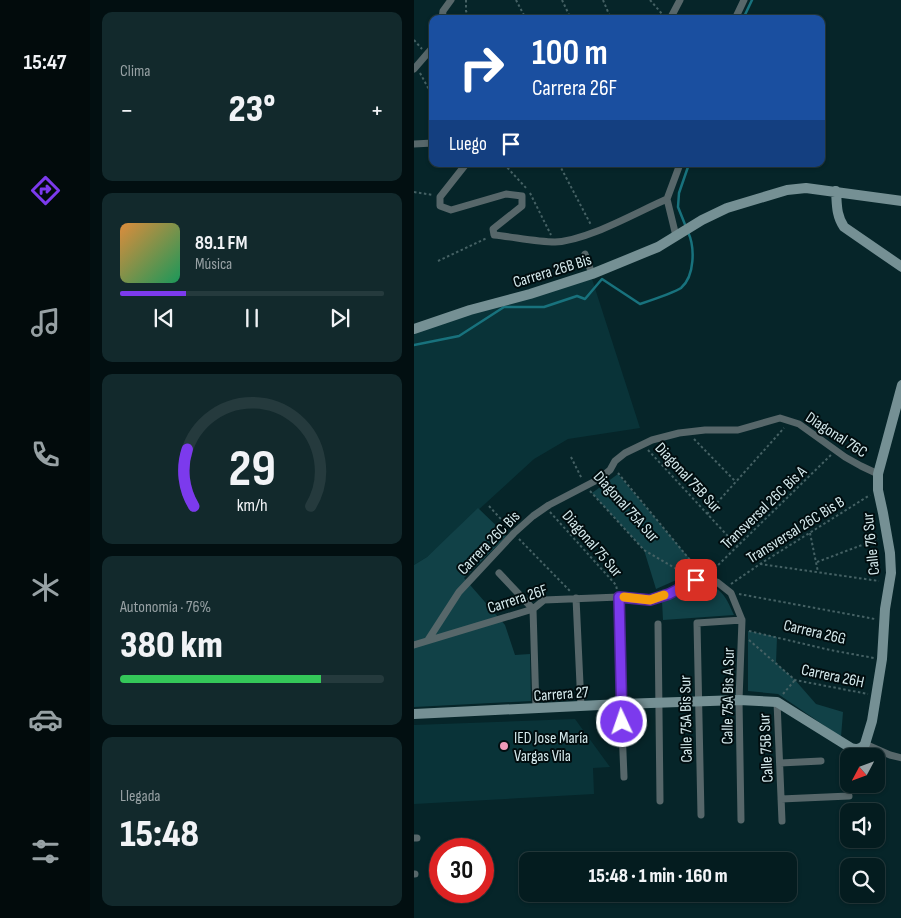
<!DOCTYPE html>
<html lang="es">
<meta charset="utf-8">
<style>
body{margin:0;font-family:"Sofia Sans Condensed",sans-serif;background:#12292c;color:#f1f3f6;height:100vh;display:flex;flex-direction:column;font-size:19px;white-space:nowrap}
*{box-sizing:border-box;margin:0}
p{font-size:16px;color:#97a1a4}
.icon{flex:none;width:28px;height:28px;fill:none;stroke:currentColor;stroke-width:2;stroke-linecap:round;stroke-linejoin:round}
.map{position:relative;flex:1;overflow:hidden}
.panel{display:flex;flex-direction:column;gap:12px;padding:12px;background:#020f11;width:324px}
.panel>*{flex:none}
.banner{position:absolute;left:15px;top:15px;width:396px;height:152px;border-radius:10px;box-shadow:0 1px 4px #0004,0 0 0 1px #253a3d;background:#1a4fa0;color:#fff;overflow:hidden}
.needle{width:32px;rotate:229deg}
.buttons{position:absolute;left:426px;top:748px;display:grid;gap:10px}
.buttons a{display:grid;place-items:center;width:45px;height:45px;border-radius:10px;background:#041c1f;box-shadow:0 1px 4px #0004,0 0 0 1px #253a3d;font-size:25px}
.speed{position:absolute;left:15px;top:838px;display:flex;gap:10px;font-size:25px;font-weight:700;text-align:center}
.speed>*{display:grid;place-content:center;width:65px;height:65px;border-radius:50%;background:#041c1f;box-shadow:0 1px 4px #0004,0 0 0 1px #253a3d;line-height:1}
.speed .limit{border:8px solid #d22;background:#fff;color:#111}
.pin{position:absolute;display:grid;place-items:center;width:42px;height:42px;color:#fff;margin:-21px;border-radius:10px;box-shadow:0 2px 8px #0006}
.me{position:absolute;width:55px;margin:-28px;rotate:357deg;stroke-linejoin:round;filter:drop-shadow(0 0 4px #0008)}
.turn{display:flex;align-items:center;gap:18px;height:105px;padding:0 20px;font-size:22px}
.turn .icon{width:65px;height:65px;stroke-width:2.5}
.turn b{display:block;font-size:35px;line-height:42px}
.then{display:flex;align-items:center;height:48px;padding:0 20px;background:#0003;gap:10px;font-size:19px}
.big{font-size:38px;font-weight:800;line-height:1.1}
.panel .tile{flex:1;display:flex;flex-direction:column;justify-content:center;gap:8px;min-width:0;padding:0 18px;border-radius:10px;background:#12292c}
.panel .dial{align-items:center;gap:0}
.dial svg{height:130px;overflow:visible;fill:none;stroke:#253a3d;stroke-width:7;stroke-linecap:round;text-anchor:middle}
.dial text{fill:#f1f3f6;stroke:none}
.song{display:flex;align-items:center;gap:15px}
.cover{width:60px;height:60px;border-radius:8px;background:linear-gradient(135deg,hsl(30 70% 55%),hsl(150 70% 35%))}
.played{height:5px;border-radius:2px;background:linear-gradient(90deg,#7c3aed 25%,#253a3d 25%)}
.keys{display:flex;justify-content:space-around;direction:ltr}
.heat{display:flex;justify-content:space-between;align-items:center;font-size:28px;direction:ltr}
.charge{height:8px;border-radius:4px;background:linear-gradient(90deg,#34c759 76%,#253a3d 0)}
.trip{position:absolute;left:105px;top:852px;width:278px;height:50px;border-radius:10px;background:#041c1f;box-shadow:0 1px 4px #0004,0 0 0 1px #253a3d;font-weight:800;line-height:50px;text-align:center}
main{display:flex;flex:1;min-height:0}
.menu{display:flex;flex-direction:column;width:90px;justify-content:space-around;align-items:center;background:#020b0c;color:#97a1a4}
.menu .icon{width:35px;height:35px}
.menu .on{color:#7c3aed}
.menu b{font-size:22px;color:#f1f3f6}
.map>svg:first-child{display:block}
.built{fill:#093338}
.green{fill:#114147}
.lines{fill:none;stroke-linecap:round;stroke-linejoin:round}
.stream{stroke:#18727d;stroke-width:2.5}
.path{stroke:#456164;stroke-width:2;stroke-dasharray:2.5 2.5;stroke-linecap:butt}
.street{stroke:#57676a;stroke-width:7}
.secondary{stroke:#759094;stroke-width:10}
.route-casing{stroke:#51269a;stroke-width:12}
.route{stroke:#7c3aed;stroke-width:9}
.slow{stroke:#f59e0b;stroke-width:9}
.poi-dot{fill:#ef9ab8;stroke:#010d0f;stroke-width:2}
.labels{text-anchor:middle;stroke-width:4;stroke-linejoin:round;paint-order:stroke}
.street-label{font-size:16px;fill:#d5eaed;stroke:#010d0f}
.poi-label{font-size:16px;fill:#d5eaed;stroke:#010d0f;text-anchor:start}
</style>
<main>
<nav class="menu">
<b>15:47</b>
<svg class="icon on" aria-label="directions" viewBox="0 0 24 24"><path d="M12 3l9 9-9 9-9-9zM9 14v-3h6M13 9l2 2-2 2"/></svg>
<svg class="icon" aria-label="music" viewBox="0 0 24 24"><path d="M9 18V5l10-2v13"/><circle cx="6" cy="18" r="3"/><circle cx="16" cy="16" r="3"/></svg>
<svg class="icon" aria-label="phone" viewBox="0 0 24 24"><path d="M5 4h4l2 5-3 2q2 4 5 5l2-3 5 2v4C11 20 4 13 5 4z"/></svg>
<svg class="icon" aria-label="climate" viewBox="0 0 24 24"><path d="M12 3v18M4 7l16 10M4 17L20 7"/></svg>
<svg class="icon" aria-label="car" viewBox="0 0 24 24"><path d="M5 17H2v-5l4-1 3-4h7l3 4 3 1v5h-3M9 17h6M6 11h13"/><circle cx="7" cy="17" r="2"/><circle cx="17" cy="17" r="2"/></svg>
<svg class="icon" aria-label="filters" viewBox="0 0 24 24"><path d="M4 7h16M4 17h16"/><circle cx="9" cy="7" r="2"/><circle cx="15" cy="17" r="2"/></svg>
</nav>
<section class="panel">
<div class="tile"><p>Clima</p>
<div class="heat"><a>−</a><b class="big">23°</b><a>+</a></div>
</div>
<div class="tile">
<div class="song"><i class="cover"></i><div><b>89.1 FM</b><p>Música</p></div></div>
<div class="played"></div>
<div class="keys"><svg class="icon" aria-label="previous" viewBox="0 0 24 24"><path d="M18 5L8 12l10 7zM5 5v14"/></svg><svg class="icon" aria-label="pause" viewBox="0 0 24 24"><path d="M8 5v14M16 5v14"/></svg><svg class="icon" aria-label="next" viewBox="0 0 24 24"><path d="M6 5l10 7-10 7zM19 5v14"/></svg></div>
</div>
<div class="tile dial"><svg viewBox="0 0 100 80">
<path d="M14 69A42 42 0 1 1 86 69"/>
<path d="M14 69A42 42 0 0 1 10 34" stroke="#7c3aed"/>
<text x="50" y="56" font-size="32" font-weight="700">29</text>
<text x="50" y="72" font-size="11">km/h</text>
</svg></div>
<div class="tile"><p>Autonomía · 76%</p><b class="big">380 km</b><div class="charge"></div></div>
<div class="tile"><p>Llegada</p><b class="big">15:48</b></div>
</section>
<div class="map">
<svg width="488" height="918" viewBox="0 0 488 918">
<rect width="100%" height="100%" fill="#062529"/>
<path class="built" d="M 178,279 L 226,428 L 154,439 L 120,459 L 13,557 L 0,565 L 0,333 L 50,316 Z
M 161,719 L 196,767 L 179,768 L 180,794 L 0,804 L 0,725 Z"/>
<path class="green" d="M 204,474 L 285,570 L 242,589 L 230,550 L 178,493 Z
M 64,508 L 93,536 L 50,578 L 91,625 L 101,655 L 116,654 L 117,701 L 0,707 L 0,565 L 13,557 Z
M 282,583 C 306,585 311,594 320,615 L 249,620 L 248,601 Z
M 334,631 L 363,637 L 362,663 L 381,680 L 402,704 L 429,712 L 427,737 L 364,694 L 334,691 Z"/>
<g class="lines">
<path class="stream" d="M 329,19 L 338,0
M 272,227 L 264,207 L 265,193 L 275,164
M 0,345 L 45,336 L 90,307 L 130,307 L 163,296 L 171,299 L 188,279 L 226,304 C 235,301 261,292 267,288 C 281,276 281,247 274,232"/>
<path class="path" d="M 52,0 L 52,11 L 56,19
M 102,0 L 112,19
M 148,0 L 157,19
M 189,0 L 197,19
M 236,0 L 249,15
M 0,40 L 8,49
M 6,73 L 19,97
M 90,164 L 113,189
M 145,164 L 177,225
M 185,164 L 186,167
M 0,192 L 19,195
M 116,193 L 137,235
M 24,261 L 73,238
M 280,439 L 322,482
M 234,450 L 324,547
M 157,457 L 168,479
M 204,473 L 286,572
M 176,491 L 230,550 L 273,575
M 75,506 L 95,528
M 136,512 L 202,585 L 203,590
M 293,514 L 370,428
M 396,533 L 404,572
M 105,539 L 156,591
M 403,562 L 464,539
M 346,564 L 465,581
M 297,572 L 417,455
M 317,584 L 346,564 L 456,495
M 325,594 L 461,619
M 335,631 L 416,650 L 460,658
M 335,640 L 381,680 L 454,694
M 369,694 L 381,680"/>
<path class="street" d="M 28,19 L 29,11 L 37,0
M 256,19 L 266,0
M 321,19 L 330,0
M 0,69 L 19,47
M 0,144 L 19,143
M 52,164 L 26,197 L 26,206 L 37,210 L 92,194 L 108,196 L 108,206 L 79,229 L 80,235 C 100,237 122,242 141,242 C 173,241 223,212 253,199
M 262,236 L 253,199 L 266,164
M 171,254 L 178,274
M 85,573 L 119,609
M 205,597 L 207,704 L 210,777
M 162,598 L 167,706
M 119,609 L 122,709
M 244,624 L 246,801
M 14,640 L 45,592 L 100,533 L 119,516 L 135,505 L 185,479 L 196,470 L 201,461 L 211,453 L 238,440 L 265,433 L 291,430 L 324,430 L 366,418 L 385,424 L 431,457 L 447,466 L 464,474
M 0,645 L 119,609 L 130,600 L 205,597 L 236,600 L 255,594 L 282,580 L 290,578 L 303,582 L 317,593 L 328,620 L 325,700 L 327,820
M 363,702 L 368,821
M 451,744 L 476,755 L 488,758
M 366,763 L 407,761
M 367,799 L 435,796
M 287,815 L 283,623 L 328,620
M 0,838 L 3,838
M 0,874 L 1,874"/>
<path class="secondary" d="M 422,191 C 423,204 422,215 430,227 L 488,267
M 0,329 L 56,310 L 116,294 L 178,274 L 244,247 L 288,220 L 313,208 L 373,190 L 392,188 L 488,201
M 0,714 L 207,704 L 325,700 L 363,702 L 437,748 C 443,750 447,749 451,744 L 458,721 L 468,659 L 471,609 L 477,573 L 476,553 L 469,513 L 464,490 L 464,474 L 488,385"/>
</g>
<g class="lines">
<g class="route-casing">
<path id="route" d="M 208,722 L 205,597 L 236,600 L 255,594 L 282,580"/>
</g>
<use href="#route" class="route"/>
<path class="slow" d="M 210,597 L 236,600 L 250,595"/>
</g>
<circle class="poi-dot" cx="90" cy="746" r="5"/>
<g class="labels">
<g class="street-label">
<text transform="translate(138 270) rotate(-17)" y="6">Carrera 26B Bis</text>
<text transform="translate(423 434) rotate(33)" y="6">Diagonal 76C</text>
<text transform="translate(275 477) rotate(47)" y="6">Diagonal 75B Sur</text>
<text transform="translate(213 506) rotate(48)" y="6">Diagonal 75A Sur</text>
<text transform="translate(349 507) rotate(-44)" y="6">Transversal 26C Bis A</text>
<text transform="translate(381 529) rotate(-32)" y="6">Transversal 26C Bis B</text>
<text transform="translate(74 542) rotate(-46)" y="6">Carrera 26C Bis</text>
<text transform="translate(179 543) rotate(49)" y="6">Diagonal 75 Sur</text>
<text transform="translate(456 544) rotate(-96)" y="6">Calle 76 Sur</text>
<text transform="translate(103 598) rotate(-18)" y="6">Carrera 26F</text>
<text transform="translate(401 631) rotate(13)" y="6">Carrera 26G</text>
<text transform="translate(419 675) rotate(12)" y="6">Carrera 26H</text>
<text transform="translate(147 693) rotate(-4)" y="6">Carrera 27</text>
<text transform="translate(313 696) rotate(-89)" y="6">Calle 75A Bis A Sur</text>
<text transform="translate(271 719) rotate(-91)" y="6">Calle 75A Bis Sur</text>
<text transform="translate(351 748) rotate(-93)" y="6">Calle 75B Sur</text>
</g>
<g class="poi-label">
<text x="100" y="743">IED Jose María<tspan x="100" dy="18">Vargas Vila</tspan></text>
</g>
</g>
</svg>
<div class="buttons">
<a><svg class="needle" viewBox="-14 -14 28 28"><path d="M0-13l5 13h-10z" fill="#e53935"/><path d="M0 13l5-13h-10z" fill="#97a1a4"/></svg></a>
<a><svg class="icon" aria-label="sound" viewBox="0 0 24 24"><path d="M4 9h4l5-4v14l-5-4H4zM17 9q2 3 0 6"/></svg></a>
<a><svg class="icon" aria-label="search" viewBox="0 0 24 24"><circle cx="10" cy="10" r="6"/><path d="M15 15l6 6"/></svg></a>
</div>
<div class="speed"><div class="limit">30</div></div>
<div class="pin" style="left:282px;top:580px;background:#d93025"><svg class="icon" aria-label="arrive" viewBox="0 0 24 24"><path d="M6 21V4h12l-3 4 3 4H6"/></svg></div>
<svg class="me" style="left:208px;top:722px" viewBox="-20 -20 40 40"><circle r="17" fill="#7c3aed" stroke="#fff" stroke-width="3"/><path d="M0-11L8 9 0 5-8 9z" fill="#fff"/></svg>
<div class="trip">15:48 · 1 min · 160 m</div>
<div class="banner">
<div class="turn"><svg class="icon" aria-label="right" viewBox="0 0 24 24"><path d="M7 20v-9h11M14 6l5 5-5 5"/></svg><div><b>100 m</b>Carrera 26F</div></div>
<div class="then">Luego<svg class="icon" aria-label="arrive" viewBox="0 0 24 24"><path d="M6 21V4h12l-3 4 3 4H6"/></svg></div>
</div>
</div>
</main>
